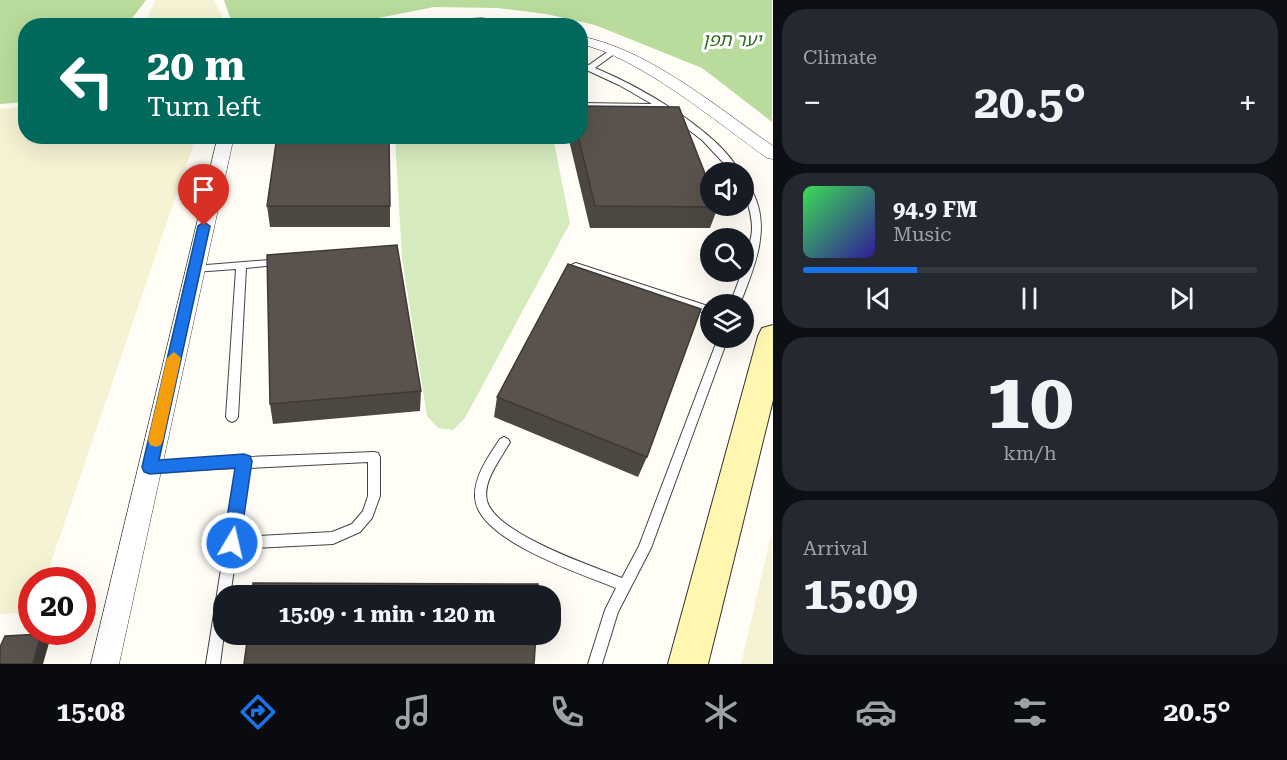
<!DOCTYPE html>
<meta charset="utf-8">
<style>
body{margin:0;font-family:"Roboto Serif","Noto Sans Hebrew",serif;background:#242831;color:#f1f3f6;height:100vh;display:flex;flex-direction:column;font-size:22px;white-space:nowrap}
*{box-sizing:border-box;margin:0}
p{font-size:20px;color:#9ea1a6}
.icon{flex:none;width:33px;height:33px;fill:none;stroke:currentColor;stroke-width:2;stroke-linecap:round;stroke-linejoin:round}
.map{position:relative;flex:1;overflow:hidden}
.side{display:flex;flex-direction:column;gap:9px;padding:9px;background:#0d0f14;width:514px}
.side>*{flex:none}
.guide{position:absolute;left:18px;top:18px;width:570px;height:126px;border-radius:24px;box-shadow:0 6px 24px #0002;background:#00695c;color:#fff;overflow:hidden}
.tools{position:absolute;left:700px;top:162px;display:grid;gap:12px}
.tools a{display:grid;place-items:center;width:54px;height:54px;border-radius:50%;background:#171b24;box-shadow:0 6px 24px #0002;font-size:30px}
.speed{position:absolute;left:18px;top:567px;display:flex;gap:12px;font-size:30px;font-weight:700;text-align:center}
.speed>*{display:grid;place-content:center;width:78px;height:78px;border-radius:50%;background:#171b24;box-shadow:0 6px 24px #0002;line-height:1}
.speed .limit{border:9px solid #d22;background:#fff;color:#111}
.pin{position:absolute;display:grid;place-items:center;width:51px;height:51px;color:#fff;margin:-62px -26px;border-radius:50% 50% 50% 0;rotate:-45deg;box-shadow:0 0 6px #0007}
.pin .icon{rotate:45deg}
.me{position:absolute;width:66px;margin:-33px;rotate:9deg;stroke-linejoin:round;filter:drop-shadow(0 0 4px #0008)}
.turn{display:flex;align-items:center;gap:21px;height:126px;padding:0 30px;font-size:27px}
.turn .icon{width:78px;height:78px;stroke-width:2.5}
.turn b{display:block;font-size:42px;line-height:51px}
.big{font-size:45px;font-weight:700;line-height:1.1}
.side .tile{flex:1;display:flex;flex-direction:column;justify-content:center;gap:9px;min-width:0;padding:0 21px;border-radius:24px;background:#242831}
.side .dial{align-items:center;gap:0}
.dial b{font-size:78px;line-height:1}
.song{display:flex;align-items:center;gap:18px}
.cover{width:72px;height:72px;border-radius:9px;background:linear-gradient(135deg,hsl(130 70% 55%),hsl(250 70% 35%))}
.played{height:6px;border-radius:3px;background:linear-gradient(90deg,#1a73e8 25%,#363941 25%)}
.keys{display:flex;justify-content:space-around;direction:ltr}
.heat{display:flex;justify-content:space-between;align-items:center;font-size:33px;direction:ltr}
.trip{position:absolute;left:213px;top:585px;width:348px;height:60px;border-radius:24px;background:#171b24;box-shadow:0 6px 24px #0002;font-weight:700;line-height:60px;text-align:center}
.tabs{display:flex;height:96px;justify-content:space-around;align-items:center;background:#090b0e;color:#9ea1a6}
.tabs .icon{width:42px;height:42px}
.tabs .active{color:#1a73e8}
.tabs b{font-size:27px;color:#f1f3f6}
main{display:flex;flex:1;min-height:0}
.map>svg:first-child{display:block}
.farmland{fill:#f6f3d4}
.green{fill:#d5ebbd}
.forest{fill:#b9dc9c}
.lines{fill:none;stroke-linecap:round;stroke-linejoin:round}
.lane-casing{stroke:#444;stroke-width:2}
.street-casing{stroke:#444;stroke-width:1}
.secondary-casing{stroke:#333;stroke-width:2}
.lane{fill:#fff;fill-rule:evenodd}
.street{fill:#fff;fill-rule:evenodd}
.secondary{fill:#fff6b0;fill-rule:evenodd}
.wall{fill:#4d4742}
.shaded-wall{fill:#3f3936}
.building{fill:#5a524d;stroke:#3f3936;stroke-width:1.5}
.route{fill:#1a73e8;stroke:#114b97;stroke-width:1.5}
.slow{fill:#f59e0b}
.labels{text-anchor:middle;stroke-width:6;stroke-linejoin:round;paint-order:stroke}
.far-park-label{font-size:18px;font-style:italic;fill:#2f6b1f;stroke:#fff}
</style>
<main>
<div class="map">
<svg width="773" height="664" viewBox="0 0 773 664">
<rect width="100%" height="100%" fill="#fffdf5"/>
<path class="farmland" d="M 155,0 L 213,0 L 222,15 L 221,25 L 145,25 Z
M 25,104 L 26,136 L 196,137 L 45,580 L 32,580 L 31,612 L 0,614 L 0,108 L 7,109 Z
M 772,531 L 772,664 L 741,664 Z"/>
<path class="green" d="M 395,137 L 553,137 L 570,223 L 465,418 L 453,430 L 438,428 L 427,416 L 402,258 Z"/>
<path class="forest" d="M 0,0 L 146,0 L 127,25 L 26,26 L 25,102 L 0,104 Z
M 224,0 L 772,0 L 772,122 L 702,68 L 595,25 L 546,14 L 497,8 L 434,7 L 343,25 L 233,26 Z"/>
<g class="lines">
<g class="lane-casing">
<path id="lane" d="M 610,50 L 617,52 L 595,68 C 639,86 717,130 740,172 L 732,172 L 702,140 L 660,108 L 580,107 L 580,103 L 652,104 L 619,85 L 580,67 L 580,62 L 589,65 Z
M 744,180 C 750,183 751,189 754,195 C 771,231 753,270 740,304 L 730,304 L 742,272 L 744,272 C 744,257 752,243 752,228 C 752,211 744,197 744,180 Z
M 281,259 L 286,262 L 284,264 L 246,268 L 238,417 L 236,420 L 232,422 L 228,420 L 226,417 L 236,269 L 194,272 L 189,269 L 194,266 Z
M 576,263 L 711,307 L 711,315 L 573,268 L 571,266 L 573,264 Z
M 718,338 L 728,338 L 651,548 L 618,612 L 602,664 L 588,664 L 605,610 L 616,588 C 582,574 476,540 475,497 C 474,476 489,456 500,439 L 504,437 L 508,439 L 510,442 C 501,459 482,481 487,501 C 496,534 592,566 622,578 L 639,546 Z
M 374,452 L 378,453 L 380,457 L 380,496 L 372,518 L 360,532 L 333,544 L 237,549 L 230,596 L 224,596 L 224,634 L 220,664 L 206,664 L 237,468 L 150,472 L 146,471 L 144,467 L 146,463 L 240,458 L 244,456 L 248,457 ZM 368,462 L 368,496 L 363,511 L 352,524 L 332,532 L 239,537 L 249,468 Z"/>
</g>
<g class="street-casing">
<path id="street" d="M 482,18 L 513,22 L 520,26 L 405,26 L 412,22 Z
M 580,36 C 650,50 715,106 773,146 L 773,159 L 767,158 C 718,123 638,56 580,44 Z
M 218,136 L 234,136 L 119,664 L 91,664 Z"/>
</g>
<g class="secondary-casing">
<path id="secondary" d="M 773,325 L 773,400 L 708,664 L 668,664 L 758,336 L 762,328 Z"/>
</g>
<use href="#lane" class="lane"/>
<use href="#street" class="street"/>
<use href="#secondary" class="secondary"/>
</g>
<path class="wall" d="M 568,136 L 580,136 L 718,207 L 710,228 L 590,228 Z
M 267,206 L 390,206 L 390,227 L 270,227 Z
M 421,391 L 420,411 L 273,424 L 270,404 Z
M 497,397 L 647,457 L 638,477 L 494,417 Z"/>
<path class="shaded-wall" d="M 41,634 L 49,643 L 43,664 L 33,664 Z"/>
<path class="building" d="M 580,106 L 679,107 L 711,189 L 711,206 L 717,206 L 718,207 L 595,206 L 578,136 L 580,136 Z
M 277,136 L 389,136 L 390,206 L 267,206 Z
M 397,245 L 421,391 L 270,404 L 267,255 Z
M 568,264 L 701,309 L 647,457 L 497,397 Z
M 253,583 L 538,584 L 538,596 L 252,596 Z
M 41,634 L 33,664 L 0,664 L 0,647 L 5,636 Z
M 248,634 L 536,634 L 534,664 L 244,664 Z"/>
<path class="route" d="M 204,222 L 210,226 L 159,460 L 244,454 L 250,456 L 252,461 L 240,543 L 238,548 L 232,550 L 226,548 L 223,543 L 235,468 L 150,474 L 144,472 L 142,467 L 198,226 Z"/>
<path class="slow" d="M 174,352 L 181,358 L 163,440 L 161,445 L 156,447 L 150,445 L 148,440 L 167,358 Z"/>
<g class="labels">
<g class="far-park-label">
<text x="732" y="46">יער תפן</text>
</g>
</g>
</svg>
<div class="tools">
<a><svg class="icon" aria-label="sound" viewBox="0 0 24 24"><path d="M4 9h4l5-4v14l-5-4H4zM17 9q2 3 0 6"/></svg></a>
<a><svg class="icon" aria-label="search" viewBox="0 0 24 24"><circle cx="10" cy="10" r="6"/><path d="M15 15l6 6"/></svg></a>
<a><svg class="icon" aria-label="layers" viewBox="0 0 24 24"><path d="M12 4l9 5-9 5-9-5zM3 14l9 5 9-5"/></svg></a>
</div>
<div class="speed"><div class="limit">20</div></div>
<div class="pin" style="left:204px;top:226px;background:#d93025"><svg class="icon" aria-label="arrive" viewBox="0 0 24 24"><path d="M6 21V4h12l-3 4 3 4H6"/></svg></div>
<svg class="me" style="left:232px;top:543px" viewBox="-20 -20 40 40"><circle r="17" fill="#1a73e8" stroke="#fff" stroke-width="3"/><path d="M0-11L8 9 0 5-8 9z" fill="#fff"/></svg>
<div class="trip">15:09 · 1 min · 120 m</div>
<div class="guide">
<div class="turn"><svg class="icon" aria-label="left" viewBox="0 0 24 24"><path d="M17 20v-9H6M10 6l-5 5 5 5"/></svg><div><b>20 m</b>Turn left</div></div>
</div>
</div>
<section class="side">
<div class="tile"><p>Climate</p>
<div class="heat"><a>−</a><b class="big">20.5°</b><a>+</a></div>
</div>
<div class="tile">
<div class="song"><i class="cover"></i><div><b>94.9 FM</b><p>Music</p></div></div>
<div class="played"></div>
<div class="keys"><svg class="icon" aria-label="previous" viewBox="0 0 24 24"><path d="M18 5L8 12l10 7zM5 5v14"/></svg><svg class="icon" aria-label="pause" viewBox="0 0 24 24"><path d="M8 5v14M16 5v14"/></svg><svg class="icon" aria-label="next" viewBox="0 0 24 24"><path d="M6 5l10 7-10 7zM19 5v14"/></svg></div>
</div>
<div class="tile dial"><b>10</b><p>km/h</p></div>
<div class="tile"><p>Arrival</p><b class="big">15:09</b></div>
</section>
</main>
<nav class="tabs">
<b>15:08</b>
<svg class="icon active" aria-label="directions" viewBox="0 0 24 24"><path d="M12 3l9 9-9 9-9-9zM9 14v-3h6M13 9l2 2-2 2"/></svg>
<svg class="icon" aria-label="music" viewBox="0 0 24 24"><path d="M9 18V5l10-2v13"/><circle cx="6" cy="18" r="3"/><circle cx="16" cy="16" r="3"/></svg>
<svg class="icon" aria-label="phone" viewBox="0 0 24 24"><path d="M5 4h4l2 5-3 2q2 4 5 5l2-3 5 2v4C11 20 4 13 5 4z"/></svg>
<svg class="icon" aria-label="climate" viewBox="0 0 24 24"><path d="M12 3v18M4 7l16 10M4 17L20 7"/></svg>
<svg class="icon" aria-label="car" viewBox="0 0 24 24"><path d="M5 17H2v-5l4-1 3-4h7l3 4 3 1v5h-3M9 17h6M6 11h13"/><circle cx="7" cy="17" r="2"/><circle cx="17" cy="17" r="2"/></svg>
<svg class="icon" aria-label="filters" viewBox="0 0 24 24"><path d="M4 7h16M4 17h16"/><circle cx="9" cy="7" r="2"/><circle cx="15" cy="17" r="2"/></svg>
<b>20.5°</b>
</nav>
